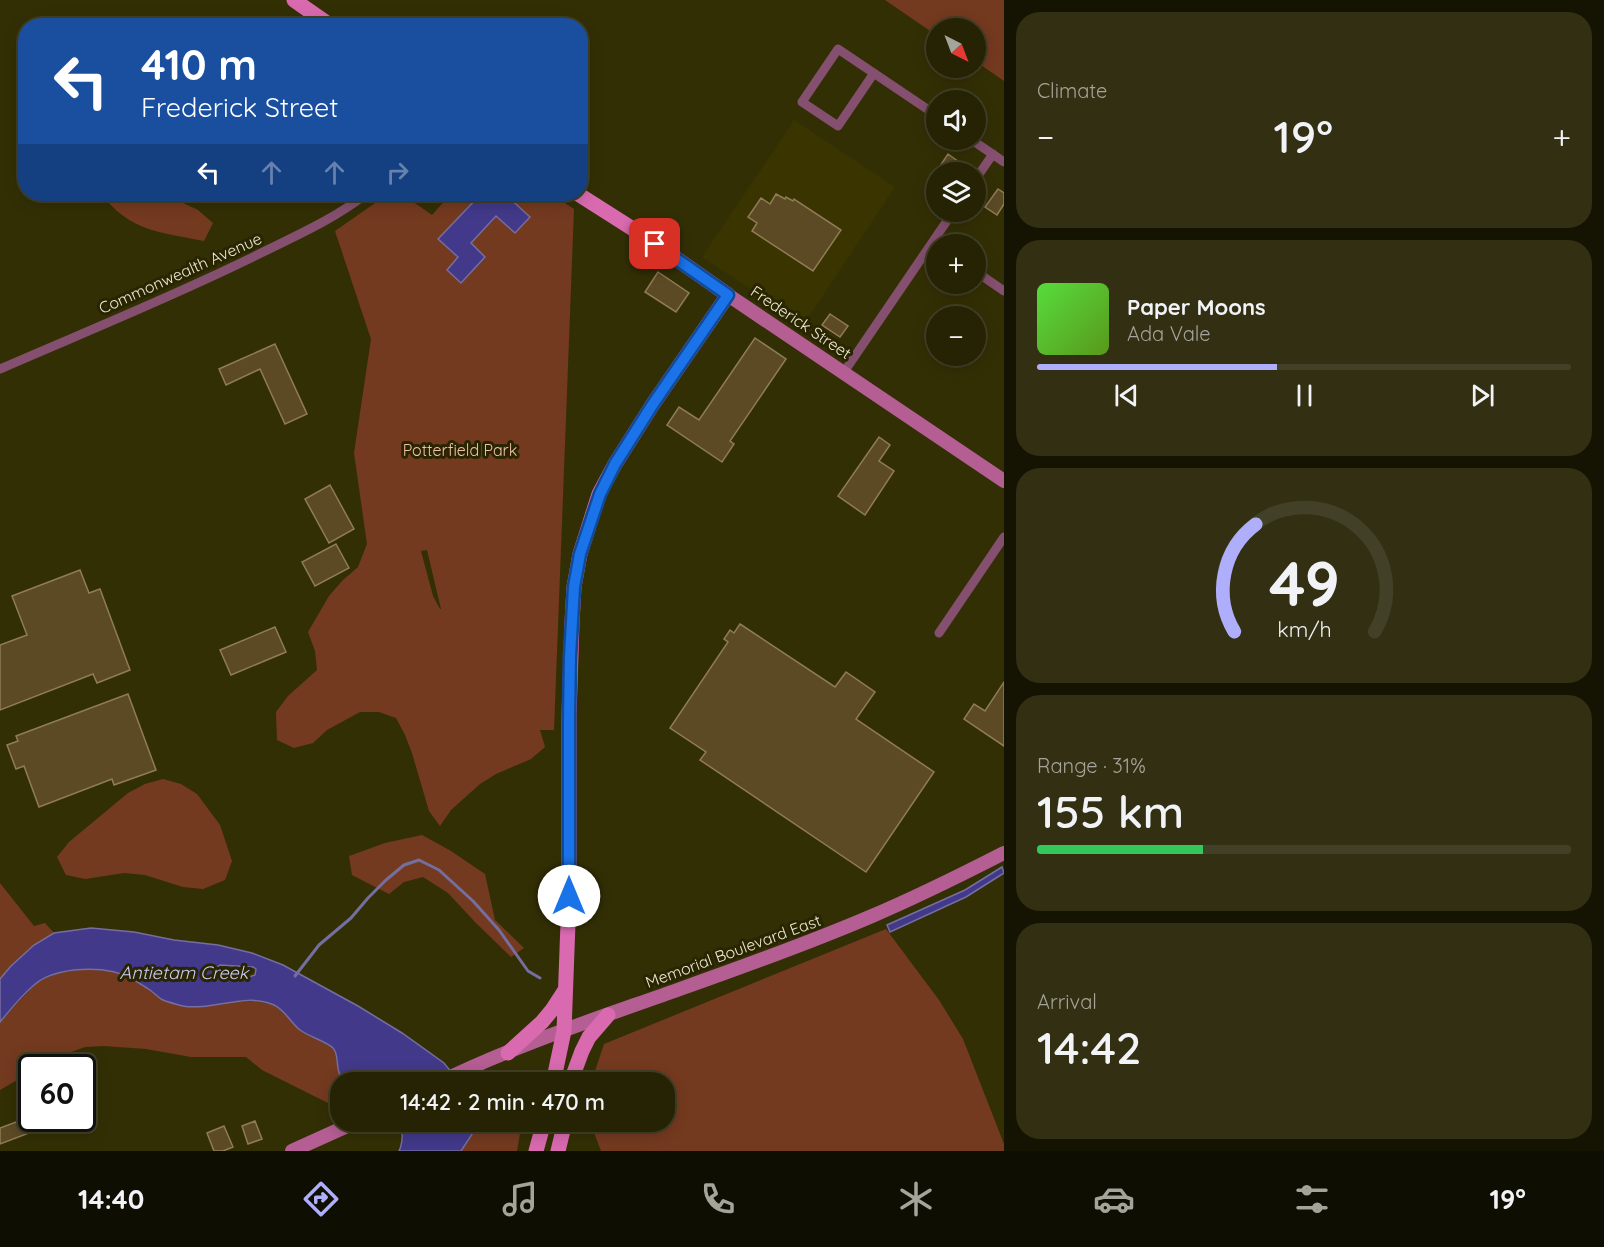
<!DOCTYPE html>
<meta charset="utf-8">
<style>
body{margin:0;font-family:Quicksand,sans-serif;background:#322f13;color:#f1f3f6;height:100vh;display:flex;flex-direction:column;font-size:22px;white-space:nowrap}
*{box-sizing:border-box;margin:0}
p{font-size:20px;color:#a4a49a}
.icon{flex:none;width:33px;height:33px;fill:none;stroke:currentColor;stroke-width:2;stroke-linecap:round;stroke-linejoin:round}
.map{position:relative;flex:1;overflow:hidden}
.side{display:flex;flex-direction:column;gap:12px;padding:12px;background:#151302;width:600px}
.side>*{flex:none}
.banner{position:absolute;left:18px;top:18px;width:570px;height:183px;border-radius:24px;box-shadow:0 3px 15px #0003,0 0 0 2px #424026;background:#1a4fa0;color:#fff;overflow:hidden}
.needle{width:39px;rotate:138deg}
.buttons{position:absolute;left:926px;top:18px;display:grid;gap:12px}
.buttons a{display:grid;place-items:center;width:60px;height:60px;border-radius:50%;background:#262304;box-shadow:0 3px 15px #0003,0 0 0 2px #424026;font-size:30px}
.speed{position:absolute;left:18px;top:1054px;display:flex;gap:12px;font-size:30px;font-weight:700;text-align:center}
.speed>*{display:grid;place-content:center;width:78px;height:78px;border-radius:50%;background:#262304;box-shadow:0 3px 15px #0003,0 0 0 2px #424026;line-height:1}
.speed .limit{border:3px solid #111;border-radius:9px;background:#fff;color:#111}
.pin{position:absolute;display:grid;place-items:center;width:51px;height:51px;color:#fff;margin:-26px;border-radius:12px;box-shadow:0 3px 9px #0006}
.me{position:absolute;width:66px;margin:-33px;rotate:0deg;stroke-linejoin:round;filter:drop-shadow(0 0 4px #0008)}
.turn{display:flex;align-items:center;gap:21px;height:126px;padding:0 24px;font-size:27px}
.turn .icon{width:78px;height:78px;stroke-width:2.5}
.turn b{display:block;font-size:42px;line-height:51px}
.lanes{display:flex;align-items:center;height:57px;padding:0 24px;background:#0003;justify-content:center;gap:30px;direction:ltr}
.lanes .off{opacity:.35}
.big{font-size:45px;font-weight:600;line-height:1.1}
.side .card{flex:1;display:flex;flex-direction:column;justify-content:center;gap:9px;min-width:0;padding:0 21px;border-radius:24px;background:#322f13}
.side .dial{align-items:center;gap:0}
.dial svg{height:156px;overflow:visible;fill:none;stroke:#424026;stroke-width:7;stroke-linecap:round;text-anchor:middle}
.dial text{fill:#f1f3f6;stroke:none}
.song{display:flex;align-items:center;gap:18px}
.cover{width:72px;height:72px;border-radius:9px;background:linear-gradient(135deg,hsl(110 70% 55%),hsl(90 70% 35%))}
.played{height:6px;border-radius:3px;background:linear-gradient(90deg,#aeaefa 45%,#424026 45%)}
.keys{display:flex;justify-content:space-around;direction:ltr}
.heat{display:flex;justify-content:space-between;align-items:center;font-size:33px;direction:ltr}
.charge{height:9px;border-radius:4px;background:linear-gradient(90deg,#34c759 31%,#424026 0)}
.trip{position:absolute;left:330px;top:1072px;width:345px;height:60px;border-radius:24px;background:#262304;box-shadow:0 3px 15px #0003,0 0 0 2px #424026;font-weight:600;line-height:60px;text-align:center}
.dock{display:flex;height:96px;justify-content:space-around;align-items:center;background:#0f0e02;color:#a4a49a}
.dock .icon{width:42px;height:42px}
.dock .selected{color:#aeaefa}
.dock b{font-size:27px;color:#f1f3f6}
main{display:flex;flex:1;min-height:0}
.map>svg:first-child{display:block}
.built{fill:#393400}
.green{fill:#743a1f;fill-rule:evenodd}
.water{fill:#42398a;stroke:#756ea0;stroke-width:1.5;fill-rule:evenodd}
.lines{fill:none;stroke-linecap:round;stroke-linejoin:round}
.stream{stroke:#756ea0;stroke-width:3}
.building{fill:#5c4a25;stroke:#907c57;stroke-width:1.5}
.street{stroke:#854f6f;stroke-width:9}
.secondary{stroke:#b55e94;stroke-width:14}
.primary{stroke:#d96ab0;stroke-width:15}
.route-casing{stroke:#114b97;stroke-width:15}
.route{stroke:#1a73e8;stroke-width:10}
.labels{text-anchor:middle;stroke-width:6;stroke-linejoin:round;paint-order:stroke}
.street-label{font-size:16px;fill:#ebe9d3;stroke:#292500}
.park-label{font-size:16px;fill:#f2c0ac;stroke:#292500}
.water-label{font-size:18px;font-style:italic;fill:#cbcdfb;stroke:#292500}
</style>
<main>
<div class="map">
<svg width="1004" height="1151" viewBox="0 0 1004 1151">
<rect width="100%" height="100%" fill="#332f05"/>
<path class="built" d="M 794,120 L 895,187 L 804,324 L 702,257 Z"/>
<path class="green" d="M 885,0 L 1004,0 L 1004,81 L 975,61 L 975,28 L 936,28 L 936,35 Z
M 101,194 L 173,194 L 181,202 L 198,210 L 213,223 L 204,241 C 160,232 131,232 101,194 Z
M 388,194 L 402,194 L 432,215 L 451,194 L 551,194 L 574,209 L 554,730 L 540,730 L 545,747 L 531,759 L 496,774 L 480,784 L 451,810 L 440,826 L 429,811 L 412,753 L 405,735 L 396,718 L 379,712 L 360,712 L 327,730 L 313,743 L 294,748 L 277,740 L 276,712 L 288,696 L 317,670 L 315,651 L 308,632 L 329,596 L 342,581 L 358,567 L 367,544 L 354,453 L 371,339 L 335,231 ZM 427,550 L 441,609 L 440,609 L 433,596 L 421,551 Z
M 163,779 L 181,784 L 197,794 L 220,825 L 232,861 L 225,880 L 203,889 L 183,887 L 145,875 L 124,873 L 85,879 L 66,875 L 57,857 L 69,842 L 128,793 L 145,784 Z
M 422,835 L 451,851 L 485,874 L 495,920 L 524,948 L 511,957 L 475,922 L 448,893 L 423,877 L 404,882 L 389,894 L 352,875 L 349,856 L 385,843 Z
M 0,883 L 34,926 L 45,923 L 54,933 C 31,946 16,960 0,979 Z
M 886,929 L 939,1000 L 963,1039 L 1004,1144 L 1004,1151 L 601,1151 L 590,1122 L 664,1122 L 664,1083 L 591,1083 L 604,1044 Z
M 86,969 L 111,971 L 129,977 L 150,989 L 162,1000 L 196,1007 L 224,1003 L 255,1001 L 274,1005 L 288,1017 L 301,1031 L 333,1048 L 337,1056 L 338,1069 L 360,1080 L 369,1076 L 377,1077 L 374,1083 L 340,1083 L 340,1104 L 334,1106 L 262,1070 L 246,1057 L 191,1057 L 146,1049 L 104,1046 L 85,1047 L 66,1054 L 40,1068 L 32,1068 L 31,1072 L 0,1090 L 0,1022 L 36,983 L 57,973 Z
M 480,1122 L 522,1122 L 517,1151 L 461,1151 Z"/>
<path class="water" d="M 481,194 L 505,194 L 530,217 L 515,233 L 496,216 L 471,243 L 485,257 L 461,283 L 447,270 L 458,257 L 438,239 Z
M 1002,867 L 1004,873 L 966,897 L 890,932 L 887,925 L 965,890 Z
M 91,928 L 134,932 L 174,940 L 218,945 L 252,953 L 283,965 L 358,1006 L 402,1033 L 444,1063 L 460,1083 L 382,1083 L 378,1077 C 367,1076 357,1082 346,1079 C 333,1076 341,1056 333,1048 C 327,1042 308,1036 300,1030 C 291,1023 285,1010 274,1005 C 245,992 212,1011 183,1006 C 176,1004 166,1002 161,999 C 157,996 154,993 150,990 C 144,986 137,982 131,978 C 106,965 56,966 34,985 C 21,996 11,1009 0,1022 L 0,979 L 11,966 L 34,945 L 54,933 ZM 220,965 L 253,967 L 256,969 L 255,975 L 249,977 L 221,973 L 216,968 Z
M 400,1122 L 480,1122 L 461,1151 L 399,1151 C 403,1143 403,1130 400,1122 Z"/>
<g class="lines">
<path class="stream" d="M 295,976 L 319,945 L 351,918 L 368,898 L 386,880 L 404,865 L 419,860 L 439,870 L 473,901 L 499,930 L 528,971 L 540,978"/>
</g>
<path class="building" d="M 948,154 L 959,162 L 952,172 L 936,172 Z
M 998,189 L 1004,193 L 1004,204 L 997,215 L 985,207 Z
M 776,194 L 785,199 L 786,197 L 793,201 L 794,199 L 841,230 L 813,271 L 752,231 L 757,223 L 748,217 L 761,198 L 770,204 Z
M 658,272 L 689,293 L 676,312 L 645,292 Z
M 830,314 L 848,326 L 840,337 L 822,325 Z
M 755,338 L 786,359 L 730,441 L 734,444 L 722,462 L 667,425 L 679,407 L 699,420 Z
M 275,344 L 307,414 L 285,424 L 260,369 L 226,385 L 219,369 Z
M 879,437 L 890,445 L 879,461 L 894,471 L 865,515 L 838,496 Z
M 330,485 L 354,529 L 329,543 L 305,499 Z
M 336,544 L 349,568 L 315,586 L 302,562 Z
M 80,570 L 89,593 L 100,589 L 130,670 L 97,683 L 93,674 L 0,710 L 0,645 L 27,635 L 12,596 Z
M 740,624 L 835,687 L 846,672 L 875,692 L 856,719 L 934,772 L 866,872 L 700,760 L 706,752 L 670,728 L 728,642 L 724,639 L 730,630 L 734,633 Z
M 275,627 L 286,652 L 231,675 L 220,650 Z
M 1004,682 L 1004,746 L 964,719 L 974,704 L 985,711 Z
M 128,694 L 156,770 L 114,785 L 112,779 L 39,807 L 24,766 L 16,769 L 7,745 L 18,741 L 16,736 Z
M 32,1116 L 32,1119 L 63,1120 L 0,1144 L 0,1128 Z
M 255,1121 L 262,1139 L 248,1144 L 242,1126 Z
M 224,1126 L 233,1147 L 223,1151 L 214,1151 L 207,1133 Z"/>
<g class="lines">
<path class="street" d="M 874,73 L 838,126 L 802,102 L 838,49 L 936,115
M 972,140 L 1004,162
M 975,180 L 993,154
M 975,271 L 1004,291
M 0,369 C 85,332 172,297 255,256 C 293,237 333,220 366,194
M 844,372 L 953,212
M 939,633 L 1004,537"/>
<path class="secondary" d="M 728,295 L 1004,481
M 438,1083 C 515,1045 599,1018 680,989 C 745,966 809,943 872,916 C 917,897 961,875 1004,853
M 292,1151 L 356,1122"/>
<path class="primary" d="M 294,0 L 331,26
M 508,1053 L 542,1022 L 552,1010 L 565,990
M 572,1078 L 582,1051 L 589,1037 L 608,1015
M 553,1083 L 564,1031 L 569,896 L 569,716 L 572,623 L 574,587 L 580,554 L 599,494 L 615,464 L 653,404 L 728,295 L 644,236 L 578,194
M 536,1151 L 544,1122
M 558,1151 L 565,1122"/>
</g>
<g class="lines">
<g class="route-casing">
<path id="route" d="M 569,896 L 569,716 L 570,656 L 574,587 L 580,554 L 600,494 L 615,464 L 653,404 L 728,295 L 655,244"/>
</g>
<use href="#route" class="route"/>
</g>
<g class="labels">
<g class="street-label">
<text transform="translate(180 273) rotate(-24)" y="6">Commonwealth Avenue</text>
<text transform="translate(801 322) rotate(34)" y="6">Frederick Street</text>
<text transform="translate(733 951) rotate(-20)" y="6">Memorial Boulevard East</text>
</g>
<g class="park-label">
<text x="460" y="456">Potterfield Park</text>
</g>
<g class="water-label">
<text x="184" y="979">Antietam Creek</text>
</g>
</g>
</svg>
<div class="buttons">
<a><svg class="needle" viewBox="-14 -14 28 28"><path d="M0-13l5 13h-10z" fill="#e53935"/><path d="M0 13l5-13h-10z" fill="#a4a49a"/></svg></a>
<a><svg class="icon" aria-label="sound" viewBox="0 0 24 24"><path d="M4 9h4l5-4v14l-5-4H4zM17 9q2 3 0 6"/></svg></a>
<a><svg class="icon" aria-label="layers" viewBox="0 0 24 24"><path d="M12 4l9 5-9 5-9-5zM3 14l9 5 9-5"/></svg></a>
<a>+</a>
<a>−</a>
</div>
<div class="speed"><div class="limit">60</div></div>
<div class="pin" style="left:655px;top:244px;background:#d93025"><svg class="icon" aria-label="arrive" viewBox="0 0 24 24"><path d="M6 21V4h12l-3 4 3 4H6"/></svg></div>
<svg class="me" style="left:569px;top:896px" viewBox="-20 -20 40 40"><circle r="19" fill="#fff"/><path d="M0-13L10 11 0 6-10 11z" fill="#1a73e8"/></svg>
<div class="trip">14:42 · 2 min · 470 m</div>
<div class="banner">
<div class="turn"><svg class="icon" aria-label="left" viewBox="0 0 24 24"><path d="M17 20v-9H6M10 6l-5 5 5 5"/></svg><div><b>410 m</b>Frederick Street</div></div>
<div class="lanes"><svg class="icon" aria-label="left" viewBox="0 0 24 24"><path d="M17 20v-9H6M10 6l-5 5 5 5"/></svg><svg class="icon off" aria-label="ahead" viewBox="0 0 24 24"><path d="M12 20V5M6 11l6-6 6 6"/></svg><svg class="icon off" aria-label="ahead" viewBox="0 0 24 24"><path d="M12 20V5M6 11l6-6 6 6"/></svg><svg class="icon off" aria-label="right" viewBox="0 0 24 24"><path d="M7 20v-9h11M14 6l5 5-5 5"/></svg></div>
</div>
</div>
<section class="side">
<div class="card"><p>Climate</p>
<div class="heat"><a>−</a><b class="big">19°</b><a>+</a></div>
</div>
<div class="card">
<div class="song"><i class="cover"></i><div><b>Paper Moons</b><p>Ada Vale</p></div></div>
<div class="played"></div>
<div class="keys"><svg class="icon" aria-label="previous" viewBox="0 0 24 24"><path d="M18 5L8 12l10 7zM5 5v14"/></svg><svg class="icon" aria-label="pause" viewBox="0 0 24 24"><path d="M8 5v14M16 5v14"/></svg><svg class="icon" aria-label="next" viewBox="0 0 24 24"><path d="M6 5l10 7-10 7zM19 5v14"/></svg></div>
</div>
<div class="card dial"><svg viewBox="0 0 100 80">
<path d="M14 69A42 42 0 1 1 86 69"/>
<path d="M14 69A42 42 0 0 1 25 14" stroke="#aeaefa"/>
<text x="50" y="56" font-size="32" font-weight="700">49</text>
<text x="50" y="72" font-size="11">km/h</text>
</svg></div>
<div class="card"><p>Range · 31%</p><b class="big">155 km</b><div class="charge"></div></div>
<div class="card"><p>Arrival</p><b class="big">14:42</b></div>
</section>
</main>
<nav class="dock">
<b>14:40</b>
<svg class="icon selected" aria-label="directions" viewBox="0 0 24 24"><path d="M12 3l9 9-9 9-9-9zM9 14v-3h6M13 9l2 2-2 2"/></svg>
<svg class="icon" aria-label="music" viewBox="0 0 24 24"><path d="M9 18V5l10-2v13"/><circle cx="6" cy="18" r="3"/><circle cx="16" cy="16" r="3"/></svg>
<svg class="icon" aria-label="phone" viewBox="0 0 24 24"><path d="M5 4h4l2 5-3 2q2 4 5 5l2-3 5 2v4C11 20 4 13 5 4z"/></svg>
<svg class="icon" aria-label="climate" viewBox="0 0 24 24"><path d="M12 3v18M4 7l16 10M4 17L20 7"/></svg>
<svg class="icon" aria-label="car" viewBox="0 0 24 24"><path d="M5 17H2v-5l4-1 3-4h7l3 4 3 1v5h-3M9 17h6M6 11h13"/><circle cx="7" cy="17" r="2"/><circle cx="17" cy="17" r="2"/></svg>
<svg class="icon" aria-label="filters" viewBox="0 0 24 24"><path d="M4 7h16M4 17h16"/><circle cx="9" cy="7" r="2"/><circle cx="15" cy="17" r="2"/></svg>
<b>19°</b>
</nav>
